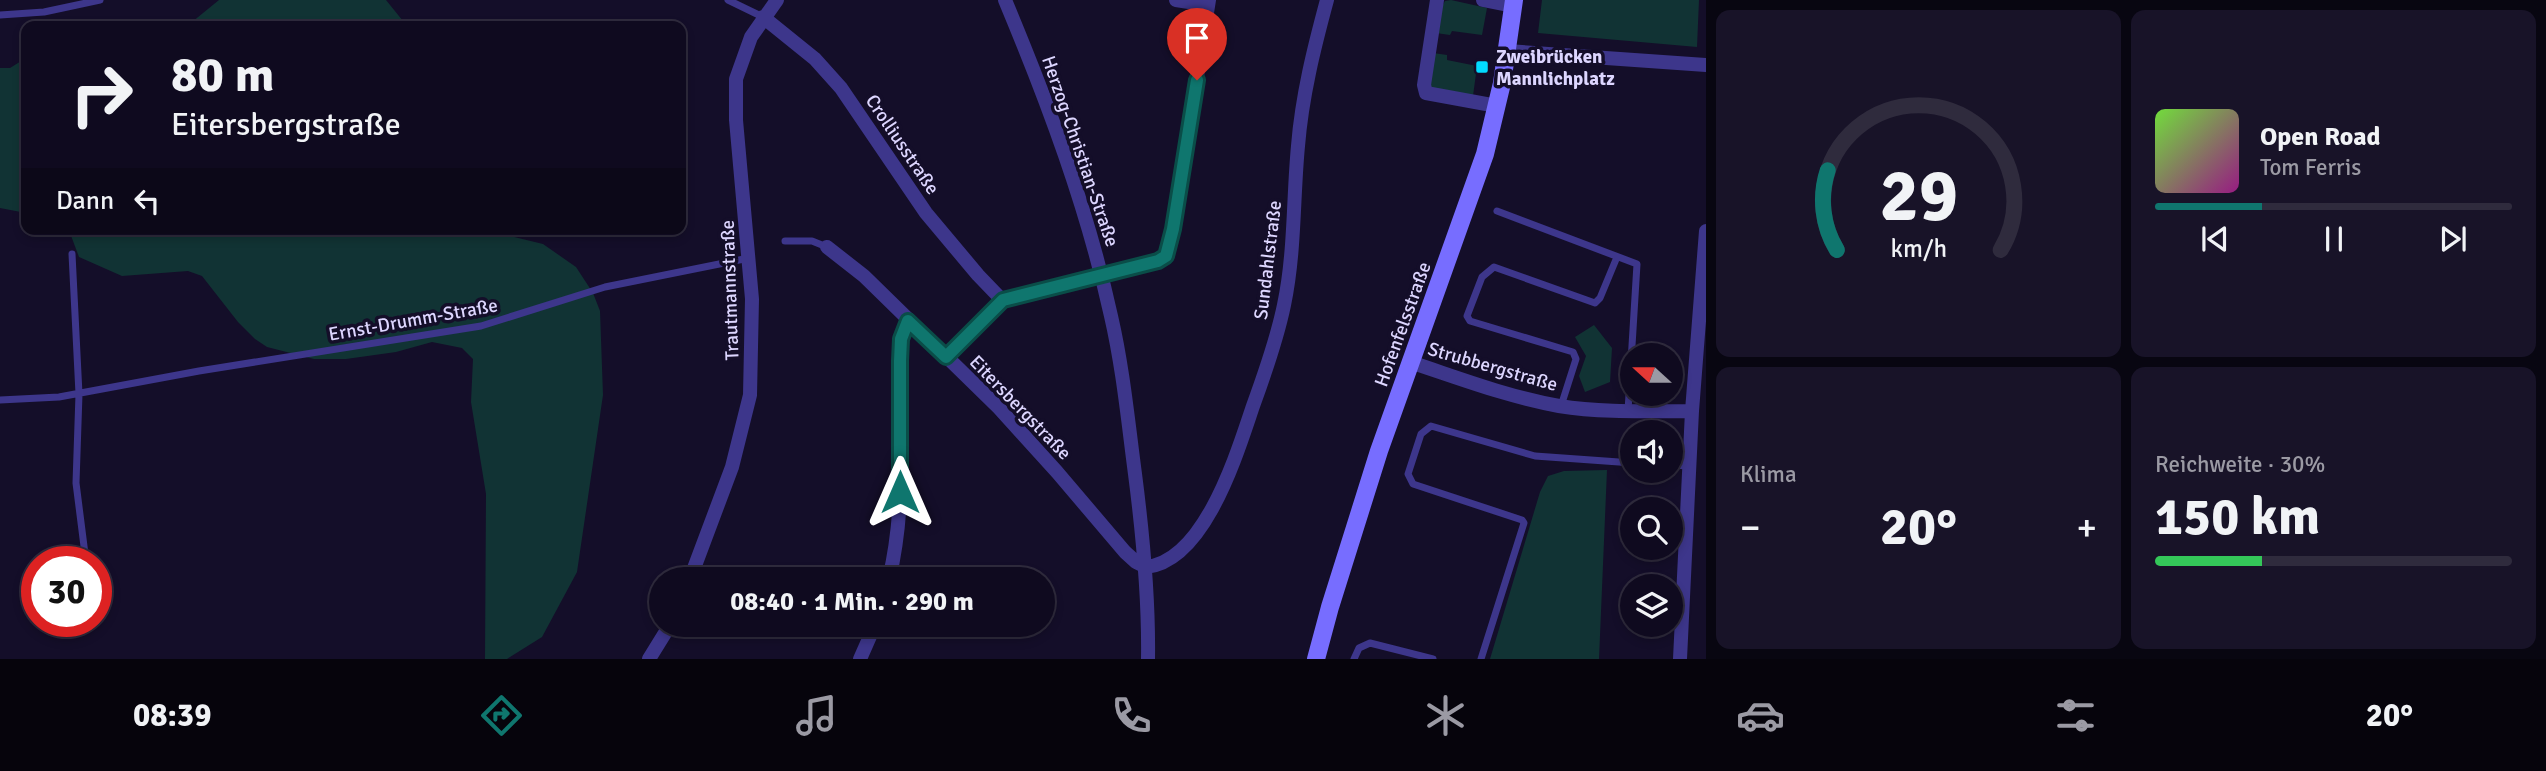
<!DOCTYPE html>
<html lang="de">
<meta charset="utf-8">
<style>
body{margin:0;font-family:Signika,sans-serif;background:#181328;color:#f1f3f6;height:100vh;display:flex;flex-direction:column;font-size:26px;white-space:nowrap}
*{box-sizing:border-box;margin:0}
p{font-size:23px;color:#9b9aa4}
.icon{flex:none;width:38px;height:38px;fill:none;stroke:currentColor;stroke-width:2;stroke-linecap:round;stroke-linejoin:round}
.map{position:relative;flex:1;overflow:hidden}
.panel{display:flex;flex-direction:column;gap:10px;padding:10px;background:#080611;width:840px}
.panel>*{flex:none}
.top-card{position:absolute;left:21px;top:21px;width:665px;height:214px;border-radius:14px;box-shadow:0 4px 10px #0003,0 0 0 2px #2f2b3d;background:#0f0a1f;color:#f1f3f6;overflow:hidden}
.needle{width:46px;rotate:291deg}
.fabs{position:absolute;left:1620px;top:343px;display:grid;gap:14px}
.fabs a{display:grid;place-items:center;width:63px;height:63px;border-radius:50%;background:#0f0a1f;box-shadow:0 4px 10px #0003,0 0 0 2px #2f2b3d;font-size:35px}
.speed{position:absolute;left:21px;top:546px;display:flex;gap:14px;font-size:35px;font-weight:700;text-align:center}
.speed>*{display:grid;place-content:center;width:91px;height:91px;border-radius:50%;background:#0f0a1f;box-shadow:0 4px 10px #0003,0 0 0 2px #2f2b3d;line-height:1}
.speed .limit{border:10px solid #d22;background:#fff;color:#111}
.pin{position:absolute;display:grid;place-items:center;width:60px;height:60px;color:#fff;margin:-72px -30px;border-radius:50% 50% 50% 0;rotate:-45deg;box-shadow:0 0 7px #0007}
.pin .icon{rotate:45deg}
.me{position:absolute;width:77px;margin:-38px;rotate:0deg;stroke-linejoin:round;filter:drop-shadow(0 0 5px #0008)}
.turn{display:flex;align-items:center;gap:24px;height:147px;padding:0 35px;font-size:32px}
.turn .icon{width:91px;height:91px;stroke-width:2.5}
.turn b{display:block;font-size:49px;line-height:60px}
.then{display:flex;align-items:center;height:66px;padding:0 35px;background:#0003;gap:14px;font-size:26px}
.big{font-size:52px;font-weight:800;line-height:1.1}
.panel .tile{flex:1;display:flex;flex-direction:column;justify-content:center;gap:10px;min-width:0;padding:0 24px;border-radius:14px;background:#181328}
.panel .dial{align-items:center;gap:0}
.dial svg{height:182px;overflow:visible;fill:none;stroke:#2f2b3d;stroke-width:7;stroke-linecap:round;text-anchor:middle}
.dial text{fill:#f1f3f6;stroke:none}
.song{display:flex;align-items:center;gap:21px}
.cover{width:84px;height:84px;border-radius:10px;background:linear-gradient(135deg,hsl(100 70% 55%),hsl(310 70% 35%))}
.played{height:7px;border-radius:4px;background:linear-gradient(90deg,#0f766e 30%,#2f2b3d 30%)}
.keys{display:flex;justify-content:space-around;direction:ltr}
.heat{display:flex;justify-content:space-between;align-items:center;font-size:38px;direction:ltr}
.charge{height:10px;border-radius:5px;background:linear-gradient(90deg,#34c759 30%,#2f2b3d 0)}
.panel .tiles{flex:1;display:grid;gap:10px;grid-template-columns:repeat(2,1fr)}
.trip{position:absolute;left:649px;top:567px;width:406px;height:70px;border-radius:35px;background:#0f0a1f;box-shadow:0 4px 10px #0003,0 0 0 2px #2f2b3d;font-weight:800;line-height:70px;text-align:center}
.menu{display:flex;height:112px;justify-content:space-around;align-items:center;background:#06040c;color:#9b9aa4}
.menu .icon{width:49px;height:49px}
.menu .active{color:#0f766e}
.menu b{font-size:32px;color:#f1f3f6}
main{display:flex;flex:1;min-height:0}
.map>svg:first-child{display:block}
.green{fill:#113334}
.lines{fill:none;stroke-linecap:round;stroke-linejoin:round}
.service{stroke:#3d368b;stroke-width:7}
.minor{stroke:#3d368b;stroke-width:14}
.secondary{stroke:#776dff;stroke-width:18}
.route-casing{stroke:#0a4d48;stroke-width:18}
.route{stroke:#0f766e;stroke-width:12}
.poi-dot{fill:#02dbff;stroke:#140e29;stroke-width:2.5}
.labels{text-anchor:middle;stroke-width:7;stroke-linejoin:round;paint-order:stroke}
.poi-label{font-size:19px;font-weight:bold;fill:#ddd6ff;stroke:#140e29;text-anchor:start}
.street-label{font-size:19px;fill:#ddd6ff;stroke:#140e29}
</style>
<main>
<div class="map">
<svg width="1706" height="659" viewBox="0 0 1706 659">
<rect width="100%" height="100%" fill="#140e29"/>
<path class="green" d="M 219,0 L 386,0 L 407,26 L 150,26 L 192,22 Z
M 1451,0 L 1487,8 L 1482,35 L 1452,31 L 1450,35 L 1436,33 L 1441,8 L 1445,1 Z
M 1542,0 L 1699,0 L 1697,47 L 1538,33 Z
M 1433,53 L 1447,55 L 1447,60 L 1477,66 L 1473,96 L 1429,87 Z
M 26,58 L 26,213 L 0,208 L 0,68 L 10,68 Z
M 65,229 L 482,229 L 543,244 L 576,267 L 593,293 L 600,311 L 603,395 L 577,572 L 542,637 L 507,659 L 485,659 L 486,494 L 471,402 L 473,359 L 462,348 L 432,342 L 396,352 L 346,359 L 314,359 L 267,347 L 255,339 L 238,322 L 202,276 L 188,271 L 122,276 L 79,257 L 70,233 Z
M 1594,325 L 1612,348 L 1610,382 L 1585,392 L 1579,376 L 1586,356 L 1575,337 Z
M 1607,470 L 1599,659 L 1490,659 L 1540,492 L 1548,476 L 1564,471 Z"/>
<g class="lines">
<path class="service" d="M 728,0 L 763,17
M 0,15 L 44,12 L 100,0
M 1497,211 L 1637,264 L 1628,411
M 785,241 L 812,241 L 827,247
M 72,254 L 79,394 L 76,483 L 86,562
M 0,400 L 59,397 L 199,371 L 481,326 L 605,287 L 749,258
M 1561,406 L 1576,359 L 1573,352 L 1470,321 L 1467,316 L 1482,277 L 1494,267 L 1595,303 L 1600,298 L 1617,257
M 1671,465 L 1689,466
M 1354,659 L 1359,648 L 1370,643 L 1433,659
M 1481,659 L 1524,523 L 1522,520 L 1413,484 L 1408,474 L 1421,434 L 1431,426 L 1535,456 L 1633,463"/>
<path class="minor" d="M 1005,0 C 1048,103 1087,207 1111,316 C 1123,368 1128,421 1135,474 C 1143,536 1149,596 1148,659
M 1176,0 L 1208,5
M 1437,0 L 1424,85 L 1426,93 L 1497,106
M 1483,0 L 1513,6
M 763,17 L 815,59 L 841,88 L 926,213 L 978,275 L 1003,301
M 1507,51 L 1706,65
M 827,247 L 864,276 L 999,408 L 1057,472 L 1125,552 L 1136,562 L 1146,567
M 946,357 L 1003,301 L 1158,261 L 1166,256 L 1173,229 L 1209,0
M 1410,362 C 1459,378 1508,397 1559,406 C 1602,413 1648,411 1692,411
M 1146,567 C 1205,561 1237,453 1253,406 C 1265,373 1277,339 1284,305 C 1295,253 1293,198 1298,146 C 1302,96 1314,48 1327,0
M 690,579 L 732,467 L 750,395 L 752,299 L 736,120 L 736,79 L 751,37 L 777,0
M 889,579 C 908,501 898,419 901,339 L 908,321
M 649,659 L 670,625
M 860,659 L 875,625
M 1680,659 L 1692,411 L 1706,231"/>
<path class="secondary" d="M 1316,659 L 1330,607 L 1379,451 L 1485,154 L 1502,83 L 1514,0"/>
</g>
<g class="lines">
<g class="route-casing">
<path id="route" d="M 900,492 L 900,361 L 901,339 L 908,321 L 946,357 L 1003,300 L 1158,261 L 1166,256 L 1173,229 L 1197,80"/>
</g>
<use href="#route" class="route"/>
</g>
<rect class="poi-dot" x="1475" y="60" width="14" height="14" rx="3.5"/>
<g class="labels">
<g class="poi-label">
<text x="1496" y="63">Zweibrücken<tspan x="1496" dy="22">Mannlichplatz</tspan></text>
</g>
<g class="street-label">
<text transform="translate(903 144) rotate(56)" y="7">Crolliusstraße</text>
<text transform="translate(1081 151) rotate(71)" y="7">Herzog-Christian-Straße</text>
<text transform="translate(1267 260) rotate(-83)" y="7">Sundahlstraße</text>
<text transform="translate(729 290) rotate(-92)" y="7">Trautmannstraße</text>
<text transform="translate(413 319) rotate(-10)" y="7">Ernst-Drumm-Straße</text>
<text transform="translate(1402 324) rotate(-70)" y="7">Hofenfelsstraße</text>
<text transform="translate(1493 366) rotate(16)" y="7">Strubbergstraße</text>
<text transform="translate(1021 407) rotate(46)" y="7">Eitersbergstraße</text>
</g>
</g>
</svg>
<div class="fabs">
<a><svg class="needle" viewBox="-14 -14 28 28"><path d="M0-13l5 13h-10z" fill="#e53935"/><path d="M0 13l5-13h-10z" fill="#9b9aa4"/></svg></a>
<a><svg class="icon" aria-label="sound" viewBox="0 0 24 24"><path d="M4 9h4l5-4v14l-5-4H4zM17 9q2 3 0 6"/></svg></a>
<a><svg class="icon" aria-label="search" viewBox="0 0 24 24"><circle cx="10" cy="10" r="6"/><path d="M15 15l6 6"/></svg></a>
<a><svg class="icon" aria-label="layers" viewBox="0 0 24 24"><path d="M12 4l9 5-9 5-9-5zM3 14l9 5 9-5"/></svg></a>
</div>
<div class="speed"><div class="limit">30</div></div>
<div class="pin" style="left:1197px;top:80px;background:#d93025"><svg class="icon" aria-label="arrive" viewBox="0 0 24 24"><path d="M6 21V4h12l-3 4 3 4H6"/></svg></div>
<svg class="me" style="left:900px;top:492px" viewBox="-20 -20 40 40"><path d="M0-17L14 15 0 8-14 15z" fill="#0f766e" stroke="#fff" stroke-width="4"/></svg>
<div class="trip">08:40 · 1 Min. · 290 m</div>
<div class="top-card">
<div class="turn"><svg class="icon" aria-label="right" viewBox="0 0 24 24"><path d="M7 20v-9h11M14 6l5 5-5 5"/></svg><div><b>80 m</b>Eitersbergstraße</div></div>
<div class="then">Dann<svg class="icon" aria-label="left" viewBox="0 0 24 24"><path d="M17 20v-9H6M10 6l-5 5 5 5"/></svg></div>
</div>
</div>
<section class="panel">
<div class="tiles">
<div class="tile dial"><svg viewBox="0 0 100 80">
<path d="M14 69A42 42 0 1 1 86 69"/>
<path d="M14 69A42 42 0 0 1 10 34" stroke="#0f766e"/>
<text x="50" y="56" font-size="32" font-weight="700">29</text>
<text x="50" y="72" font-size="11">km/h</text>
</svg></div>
<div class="tile">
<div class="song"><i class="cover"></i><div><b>Open Road</b><p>Tom Ferris</p></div></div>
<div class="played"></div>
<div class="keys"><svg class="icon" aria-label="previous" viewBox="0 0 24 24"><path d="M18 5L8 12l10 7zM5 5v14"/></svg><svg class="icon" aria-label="pause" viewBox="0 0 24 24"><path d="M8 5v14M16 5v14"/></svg><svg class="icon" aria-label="next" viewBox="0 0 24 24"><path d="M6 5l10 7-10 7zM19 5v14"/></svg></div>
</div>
<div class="tile"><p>Klima</p>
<div class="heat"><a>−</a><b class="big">20°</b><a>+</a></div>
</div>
<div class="tile"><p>Reichweite · 30%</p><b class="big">150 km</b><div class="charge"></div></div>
</div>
</section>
</main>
<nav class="menu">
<b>08:39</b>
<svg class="icon active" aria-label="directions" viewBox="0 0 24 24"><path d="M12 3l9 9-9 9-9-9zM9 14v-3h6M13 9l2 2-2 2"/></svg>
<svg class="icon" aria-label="music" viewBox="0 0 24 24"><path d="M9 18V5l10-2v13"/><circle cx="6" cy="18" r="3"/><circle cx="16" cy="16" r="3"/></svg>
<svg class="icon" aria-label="phone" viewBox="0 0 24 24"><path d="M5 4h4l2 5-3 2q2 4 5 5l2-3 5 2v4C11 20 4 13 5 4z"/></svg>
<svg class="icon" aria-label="climate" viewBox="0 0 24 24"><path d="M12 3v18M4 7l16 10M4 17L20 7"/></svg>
<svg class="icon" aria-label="car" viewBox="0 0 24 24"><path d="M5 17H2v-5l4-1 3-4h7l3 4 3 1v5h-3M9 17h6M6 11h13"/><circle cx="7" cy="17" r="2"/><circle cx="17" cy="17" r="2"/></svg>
<svg class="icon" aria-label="filters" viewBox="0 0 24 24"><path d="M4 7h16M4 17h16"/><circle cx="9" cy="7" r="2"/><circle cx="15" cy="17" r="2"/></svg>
<b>20°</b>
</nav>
